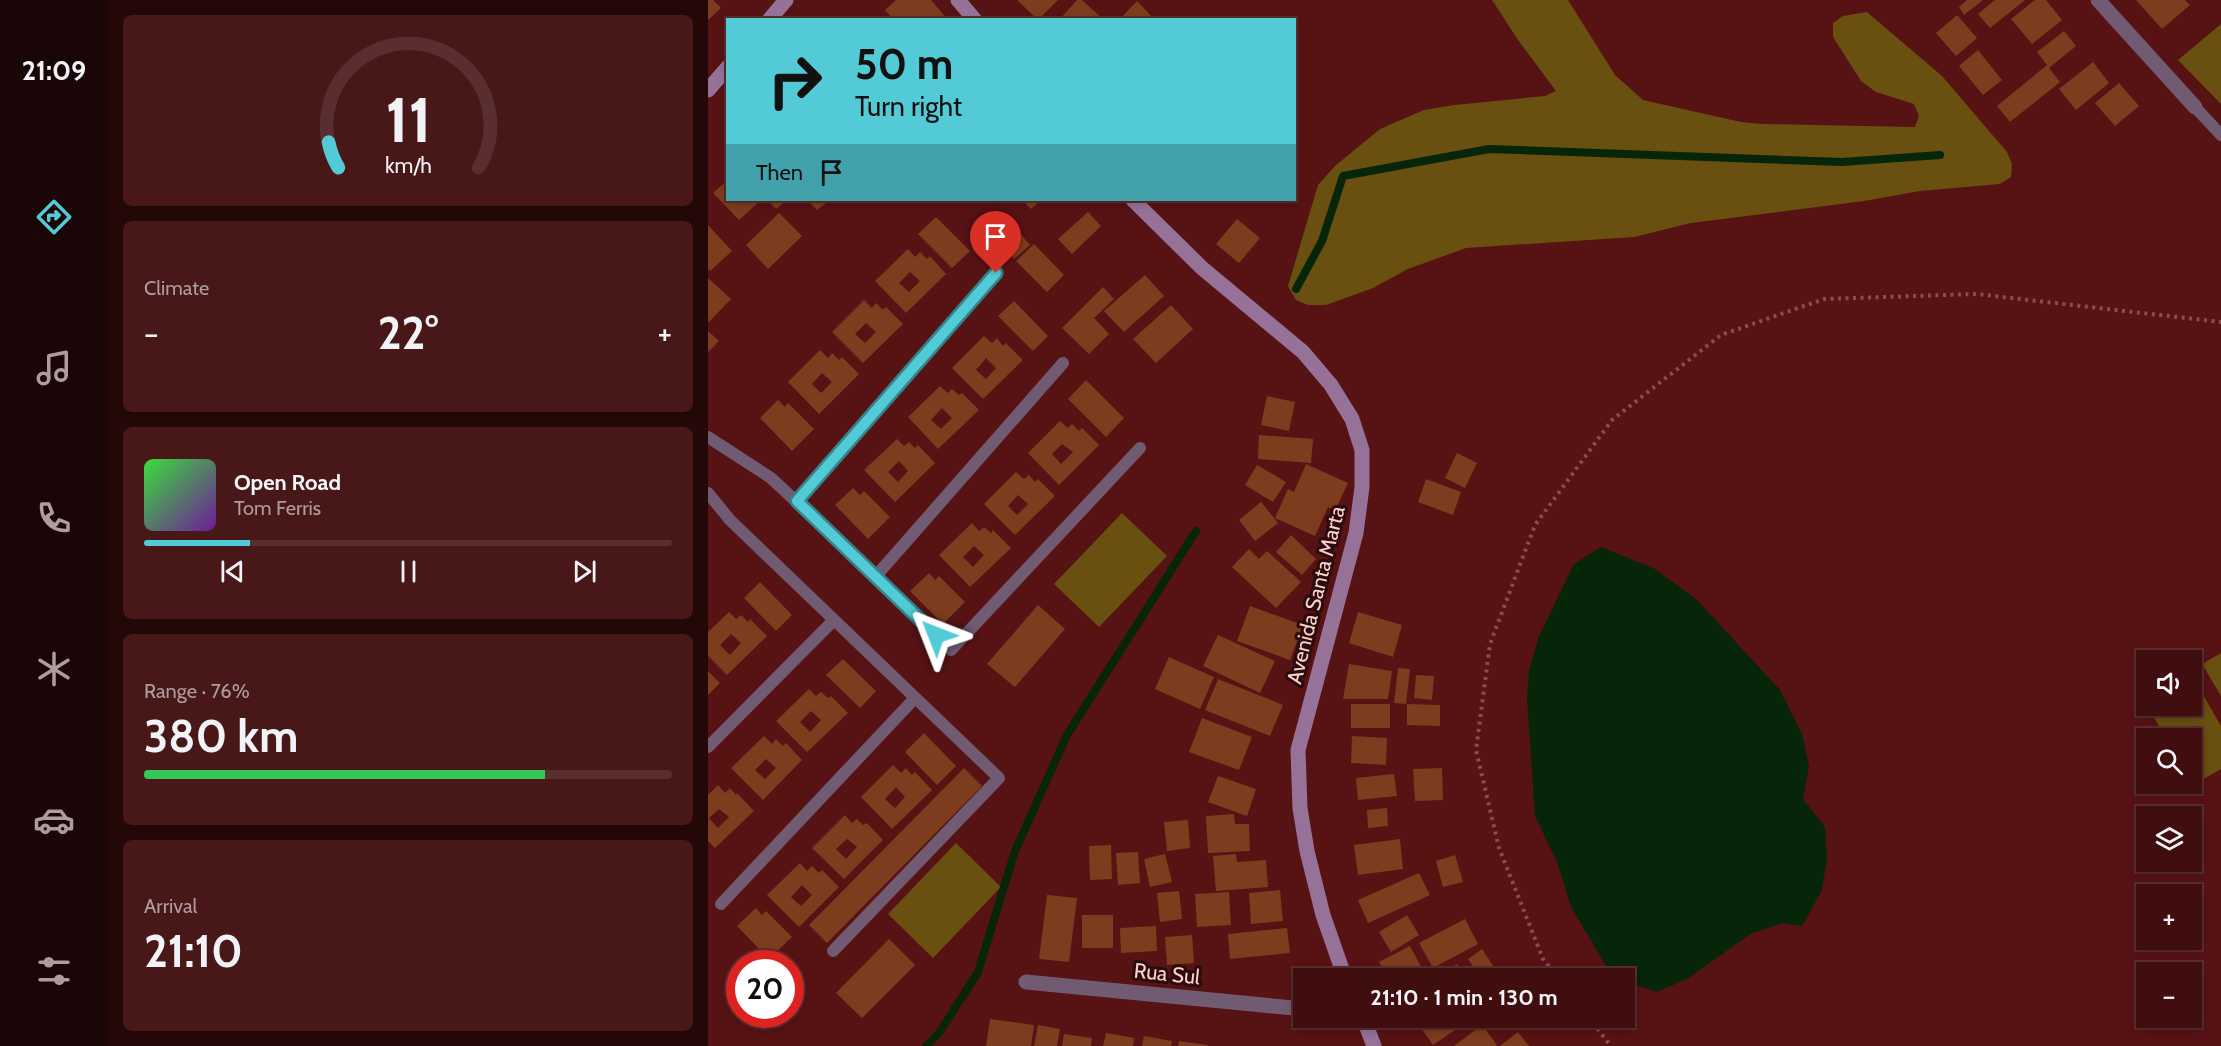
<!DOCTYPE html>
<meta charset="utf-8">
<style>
body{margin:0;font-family:Cabin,sans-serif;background:#481718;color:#f1f3f6;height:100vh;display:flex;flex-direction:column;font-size:22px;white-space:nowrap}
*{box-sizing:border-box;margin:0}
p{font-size:20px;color:#ae9c9e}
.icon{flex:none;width:33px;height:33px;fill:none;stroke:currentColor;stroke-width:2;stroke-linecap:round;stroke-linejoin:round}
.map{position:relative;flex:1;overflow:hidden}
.side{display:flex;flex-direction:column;gap:15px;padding:15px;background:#240808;width:600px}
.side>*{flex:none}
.guide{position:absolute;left:18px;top:18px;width:570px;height:183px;border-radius:0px;box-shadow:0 3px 9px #0003,0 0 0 2px #5a2e2f;background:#52cbd7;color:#111;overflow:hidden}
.fabs{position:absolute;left:1428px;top:650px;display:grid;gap:12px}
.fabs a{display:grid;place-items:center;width:66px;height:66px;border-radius:0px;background:#410e0f;box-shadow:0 3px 9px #0003,0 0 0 2px #5a2e2f;font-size:30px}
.speed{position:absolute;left:18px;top:950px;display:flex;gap:12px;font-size:30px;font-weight:700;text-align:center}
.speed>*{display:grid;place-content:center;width:78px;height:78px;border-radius:50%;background:#410e0f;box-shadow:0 3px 9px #0003,0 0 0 2px #5a2e2f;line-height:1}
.speed .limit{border:9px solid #d22;background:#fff;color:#111}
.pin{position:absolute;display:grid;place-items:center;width:51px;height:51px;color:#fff;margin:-62px -26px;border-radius:50% 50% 50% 0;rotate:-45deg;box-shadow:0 0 6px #0007}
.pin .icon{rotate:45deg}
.me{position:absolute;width:66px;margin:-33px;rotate:315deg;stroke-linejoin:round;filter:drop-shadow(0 0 4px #0008)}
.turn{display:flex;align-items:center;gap:21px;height:126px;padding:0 30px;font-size:27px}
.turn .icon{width:78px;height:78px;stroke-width:2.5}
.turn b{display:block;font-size:42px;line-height:51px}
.then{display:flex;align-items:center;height:57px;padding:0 30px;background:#0003;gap:12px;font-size:22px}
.big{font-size:45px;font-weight:700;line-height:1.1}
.side .tile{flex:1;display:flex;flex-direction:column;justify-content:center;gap:9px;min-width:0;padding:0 21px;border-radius:9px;background:#481718}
.side .dial{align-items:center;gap:0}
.dial svg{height:156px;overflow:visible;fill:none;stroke:#5a2e2f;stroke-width:7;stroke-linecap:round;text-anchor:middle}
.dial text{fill:#f1f3f6;stroke:none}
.song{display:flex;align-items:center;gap:18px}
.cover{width:72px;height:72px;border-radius:9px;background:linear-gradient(135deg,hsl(120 70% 55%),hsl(280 70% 35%))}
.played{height:6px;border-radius:3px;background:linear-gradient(90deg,#52cbd7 20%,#5a2e2f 20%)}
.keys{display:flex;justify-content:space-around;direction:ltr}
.heat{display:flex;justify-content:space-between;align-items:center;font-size:33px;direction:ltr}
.charge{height:9px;border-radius:4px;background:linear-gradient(90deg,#34c759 76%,#5a2e2f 0)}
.trip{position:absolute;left:585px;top:968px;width:342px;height:60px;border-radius:0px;background:#410e0f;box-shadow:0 3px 9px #0003,0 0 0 2px #5a2e2f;font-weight:700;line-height:60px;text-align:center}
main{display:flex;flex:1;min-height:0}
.tabs{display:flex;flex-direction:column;width:108px;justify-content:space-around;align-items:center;background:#1a0606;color:#ae9c9e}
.tabs .icon{width:42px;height:42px}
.tabs .on{color:#52cbd7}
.tabs b{font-size:27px;color:#f1f3f6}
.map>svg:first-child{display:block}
.green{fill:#694f10}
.water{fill:#072508}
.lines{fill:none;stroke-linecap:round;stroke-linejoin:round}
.stream{stroke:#072508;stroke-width:8}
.building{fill:#7d3c1d;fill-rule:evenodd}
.path{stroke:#8a4d4d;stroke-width:4;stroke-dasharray:3 4.5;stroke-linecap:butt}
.lane{stroke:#715b73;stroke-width:12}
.street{stroke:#715b73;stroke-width:15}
.secondary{stroke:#967299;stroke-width:15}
.route-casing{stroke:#35848c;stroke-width:15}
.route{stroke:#52cbd7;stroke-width:10}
.labels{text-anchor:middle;stroke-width:6;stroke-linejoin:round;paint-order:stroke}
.street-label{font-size:21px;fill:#fdd1cd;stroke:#2a0c0c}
</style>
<main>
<nav class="tabs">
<b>21:09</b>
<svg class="icon on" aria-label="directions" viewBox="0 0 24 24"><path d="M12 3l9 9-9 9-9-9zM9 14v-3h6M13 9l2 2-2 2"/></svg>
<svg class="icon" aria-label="music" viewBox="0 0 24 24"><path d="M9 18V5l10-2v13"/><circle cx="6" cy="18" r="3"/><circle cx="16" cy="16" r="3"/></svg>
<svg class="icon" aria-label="phone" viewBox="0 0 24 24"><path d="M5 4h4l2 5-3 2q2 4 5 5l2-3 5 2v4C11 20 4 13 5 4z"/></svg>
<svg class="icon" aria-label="climate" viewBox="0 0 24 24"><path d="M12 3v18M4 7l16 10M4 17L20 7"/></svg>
<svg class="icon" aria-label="car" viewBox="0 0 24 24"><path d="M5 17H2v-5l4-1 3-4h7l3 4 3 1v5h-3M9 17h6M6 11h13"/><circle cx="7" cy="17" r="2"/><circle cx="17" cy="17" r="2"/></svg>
<svg class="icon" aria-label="filters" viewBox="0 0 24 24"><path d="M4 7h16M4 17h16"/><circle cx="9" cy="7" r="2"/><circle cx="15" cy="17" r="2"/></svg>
</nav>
<section class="side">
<div class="tile dial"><svg viewBox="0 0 100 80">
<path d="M14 69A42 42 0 1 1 86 69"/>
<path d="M14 69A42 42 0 0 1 9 56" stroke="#52cbd7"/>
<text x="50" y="56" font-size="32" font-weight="700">11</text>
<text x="50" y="72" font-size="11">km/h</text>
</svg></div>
<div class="tile"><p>Climate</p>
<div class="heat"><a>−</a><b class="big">22°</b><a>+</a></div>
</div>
<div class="tile">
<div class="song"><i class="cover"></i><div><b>Open Road</b><p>Tom Ferris</p></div></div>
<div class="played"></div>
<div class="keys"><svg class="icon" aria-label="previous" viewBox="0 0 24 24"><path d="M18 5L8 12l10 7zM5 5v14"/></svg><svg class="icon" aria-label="pause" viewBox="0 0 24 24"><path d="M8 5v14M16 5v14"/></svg><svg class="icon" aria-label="next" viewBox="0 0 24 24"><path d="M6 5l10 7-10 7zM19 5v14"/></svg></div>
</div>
<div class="tile"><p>Range · 76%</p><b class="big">380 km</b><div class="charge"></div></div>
<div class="tile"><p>Arrival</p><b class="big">21:10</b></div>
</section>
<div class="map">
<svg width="1513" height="1046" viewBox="0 0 1513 1046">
<rect width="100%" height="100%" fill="#571214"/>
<path class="green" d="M 784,0 L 860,0 L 907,75 L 935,100 L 1033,122 L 1053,124 L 1207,127 L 1211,116 L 1206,104 L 1168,92 L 1153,81 L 1125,37 L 1125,23 L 1135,16 L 1159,12 L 1234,76 L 1299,152 L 1304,164 L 1303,177 L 1292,184 L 1212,191 L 1156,201 L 983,223 L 926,237 L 758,248 L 700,269 L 665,288 L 618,305 L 600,305 L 588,300 L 580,286 L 610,185 L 627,166 L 672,129 L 716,110 L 746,105 L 837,96 L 848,91 L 810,40 Z
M 1513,24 L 1513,104 L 1470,60 Z
M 414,513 L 459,556 L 391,627 L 346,584 Z
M 1513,653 L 1513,696 L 1494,664 Z
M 1484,676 L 1513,726 L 1513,769 L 1485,785 L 1484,782 L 1484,738 L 1458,738 L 1439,705 L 1484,705 Z
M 248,843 L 293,887 L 225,958 L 180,914 Z"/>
<path class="water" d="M 893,547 L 947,569 L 989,600 L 1072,690 L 1094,734 L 1101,766 L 1095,799 L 1117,827 L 1119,858 L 1114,890 L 1094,926 L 1076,923 L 1044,933 L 979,979 L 949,992 L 917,981 L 916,978 L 904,976 L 863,907 L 849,862 L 827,816 L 819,697 L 821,671 L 831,636 L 866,564 Z"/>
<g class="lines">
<path class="stream" d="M 588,289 L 614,241 L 635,176 L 781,149 L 1134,162 L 1232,155
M 218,1046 L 231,1033 L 270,972 L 307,851 L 359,735 L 488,531"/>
</g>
<path class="building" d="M 0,0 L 5,0 L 13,8 L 0,20 Z
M 188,0 L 223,0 L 240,20 L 186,20 L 177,10 Z
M 309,0 L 350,0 L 330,20 Z
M 369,0 L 374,0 L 396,20 L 351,20 Z
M 1259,0 L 1275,0 L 1256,15 L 1251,7 Z
M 1287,0 L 1317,0 L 1282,28 L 1270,14 Z
M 1327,0 L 1338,0 L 1354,20 L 1324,44 L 1303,19 Z
M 1428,0 L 1477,0 L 1482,5 L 1454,29 Z
M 429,1 L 447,20 L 411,20 Z
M 1249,15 L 1269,38 L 1248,56 L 1228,33 Z
M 1356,31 L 1368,46 L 1341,68 L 1352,82 L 1302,122 L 1289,106 L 1339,65 L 1329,52 Z
M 1270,50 L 1294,80 L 1275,95 L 1251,66 Z
M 1385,62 L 1401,83 L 1368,110 L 1351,89 Z
M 1411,83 L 1431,106 L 1407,126 L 1387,103 Z
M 20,180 L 20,200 L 53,200 L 31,220 L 5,193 Z
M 59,200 L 79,200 L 68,209 Z
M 99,200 L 122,200 L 109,210 Z
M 314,200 L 333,200 L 323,209 Z
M 380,212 L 393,226 L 364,254 L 350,239 Z
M 71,213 L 94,236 L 60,269 L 38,245 Z
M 228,217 L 262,251 L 244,268 L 210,234 Z
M 529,219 L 552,238 L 531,263 L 508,244 Z
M 0,225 L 24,251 L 2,271 L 0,269 Z
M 311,232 L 322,245 L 306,259 L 295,247 Z
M 326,244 L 356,275 L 339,292 L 308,261 Z
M 200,249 L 207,257 L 212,252 L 219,259 L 222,256 L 238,274 L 198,313 L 167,281 ZM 202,272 L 212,281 L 201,292 L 191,283 Z
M 437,275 L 456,296 L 416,332 L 396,311 Z
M 0,278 L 23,299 L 1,322 L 0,321 Z
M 395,287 L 406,299 L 386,318 L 401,334 L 381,354 L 354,328 Z
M 156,300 L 164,308 L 168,303 L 175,310 L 178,307 L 195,324 L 155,363 L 124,332 ZM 158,323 L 168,332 L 157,343 L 147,334 Z
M 306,301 L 340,336 L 325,351 L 290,316 Z
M 463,305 L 485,329 L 448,363 L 425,339 Z
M 0,331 L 11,341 L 0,352 Z
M 276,336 L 284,343 L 289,338 L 295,346 L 298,343 L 315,360 L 275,399 L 244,368 ZM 278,358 L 288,368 L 278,379 L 268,370 Z
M 112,350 L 120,358 L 124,353 L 131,360 L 134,357 L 151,374 L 111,414 L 80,382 ZM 114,373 L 124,382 L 113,393 L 104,384 Z
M 378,380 L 416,418 L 398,437 L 360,399 Z
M 232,386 L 240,393 L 244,389 L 251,395 L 254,393 L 271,410 L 230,449 L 200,417 ZM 234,408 L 244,418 L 233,429 L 223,420 Z
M 559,396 L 587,402 L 581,431 L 553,425 Z
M 70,400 L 77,407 L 80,403 L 106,429 L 84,451 L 52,418 Z
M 352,421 L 360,428 L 364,424 L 371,431 L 374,428 L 391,445 L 351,485 L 320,453 ZM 354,444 L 365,452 L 353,464 L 344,454 Z
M 551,435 L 605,439 L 603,463 L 550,459 Z
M 189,439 L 196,446 L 201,442 L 207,448 L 210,445 L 227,463 L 187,502 L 156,470 ZM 191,461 L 200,471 L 190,482 L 180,472 Z
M 749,453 L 769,463 L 757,488 L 737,478 Z
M 598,464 L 640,483 L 627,511 L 620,507 L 607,536 L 567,518 L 580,489 L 586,492 Z
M 549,465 L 578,482 L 565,502 L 537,485 Z
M 308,472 L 316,479 L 321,475 L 327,482 L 330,479 L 347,496 L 307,535 L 276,504 ZM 310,495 L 320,504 L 309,515 L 300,506 Z
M 718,479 L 753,492 L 745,515 L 710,502 Z
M 145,488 L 152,495 L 156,491 L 182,517 L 160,539 L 127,505 Z
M 553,502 L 570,523 L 547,541 L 531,520 Z
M 264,523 L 271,531 L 276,527 L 283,533 L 285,530 L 303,548 L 262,587 L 231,555 ZM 266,546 L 276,555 L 265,567 L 255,557 Z
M 583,535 L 608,559 L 594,575 L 568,552 Z
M 541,549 L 551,559 L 559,551 L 593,582 L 568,608 L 524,567 Z
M 221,573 L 227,580 L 231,576 L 257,602 L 235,624 L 202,591 Z
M 52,582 L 84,615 L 68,631 L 36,598 Z
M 330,605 L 357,629 L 307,687 L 279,664 Z
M 542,606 L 595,625 L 582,660 L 529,641 Z
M 21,612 L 28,619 L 33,615 L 40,622 L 42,619 L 59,636 L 19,675 L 0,656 L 0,632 ZM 23,634 L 33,643 L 22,655 L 12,645 Z
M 650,612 L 694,625 L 685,657 L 641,643 Z
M 510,635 L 567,661 L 552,693 L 495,666 Z
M 461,657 L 506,677 L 492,709 L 447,689 Z
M 135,659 L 168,691 L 152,708 L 118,675 Z
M 641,664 L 684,671 L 680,699 L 635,699 Z
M 690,668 L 702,669 L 698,704 L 686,703 Z
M 0,671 L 12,683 L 0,695 Z
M 708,675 L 726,676 L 724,700 L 706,698 Z
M 510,679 L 575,705 L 562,736 L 497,710 Z
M 101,689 L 108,696 L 113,692 L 120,698 L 123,696 L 140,713 L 99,752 L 68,721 ZM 103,711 L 113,720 L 102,732 L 92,722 Z
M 643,704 L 682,704 L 682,728 L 643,728 Z
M 699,704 L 732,705 L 732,726 L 699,725 Z
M 494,718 L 544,737 L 531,770 L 481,752 Z
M 216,733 L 248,766 L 229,785 L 197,752 Z
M 56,736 L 64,744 L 68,739 L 75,746 L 78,743 L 94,760 L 55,800 L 23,768 ZM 58,759 L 68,768 L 57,779 L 47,770 Z
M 644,736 L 679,738 L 678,765 L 643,763 Z
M 185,765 L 193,773 L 198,768 L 204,775 L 207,772 L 224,790 L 184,829 L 153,797 ZM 188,787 L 197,797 L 187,808 L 177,799 Z
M 256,768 L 274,786 L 119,943 L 101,925 Z
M 734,768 L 735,800 L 707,801 L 705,769 Z
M 686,774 L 689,796 L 650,800 L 648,778 Z
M 510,776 L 548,789 L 539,816 L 500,802 Z
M 10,785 L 17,793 L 22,788 L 28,795 L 29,793 L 46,811 L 7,848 L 0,841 L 0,795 ZM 11,809 L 21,817 L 10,828 L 1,818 Z
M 679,808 L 680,826 L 660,828 L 659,810 Z
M 526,814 L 527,824 L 541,824 L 542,851 L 500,853 L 498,816 Z
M 137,815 L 144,823 L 149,819 L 155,825 L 159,823 L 175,840 L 136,879 L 104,848 ZM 139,839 L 149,847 L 138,859 L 128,849 Z
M 480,820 L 482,848 L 459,851 L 456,822 Z
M 692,839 L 695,869 L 650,875 L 646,845 Z
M 403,845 L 404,879 L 382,880 L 381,846 Z
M 430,852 L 432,883 L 410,885 L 408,853 Z
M 457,854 L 464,882 L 442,887 L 436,859 Z
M 528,854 L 529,862 L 558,860 L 560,887 L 508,891 L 505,856 Z
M 747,855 L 755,882 L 735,887 L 728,861 Z
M 92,863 L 99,871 L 104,866 L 111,873 L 114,870 L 131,887 L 91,927 L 59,895 ZM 94,885 L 104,895 L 93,906 L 83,897 Z
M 711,873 L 722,895 L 660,923 L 650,900 Z
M 572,890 L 575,921 L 543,924 L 541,893 Z
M 471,891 L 474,919 L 452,922 L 449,893 Z
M 521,892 L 523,925 L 489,927 L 487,894 Z
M 339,895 L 369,898 L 361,962 L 331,959 Z
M 48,908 L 54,915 L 58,911 L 84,937 L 61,959 L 29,926 Z
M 374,915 L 405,915 L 405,948 L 374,948 Z
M 699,915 L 711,935 L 683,952 L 671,932 Z
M 757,919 L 770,944 L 725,968 L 711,943 Z
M 448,926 L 449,951 L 413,953 L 412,928 Z
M 579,928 L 582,953 L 522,959 L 520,934 Z
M 484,935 L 486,963 L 459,965 L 457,937 Z
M 181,939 L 207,965 L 154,1018 L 128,993 Z
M 702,946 L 717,974 L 708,978 L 680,978 L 671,962 Z
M 774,949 L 788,970 L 794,978 L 773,978 L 760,959 Z
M 749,964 L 759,978 L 729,978 Z
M 723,1017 L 766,1017 L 725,1045 L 711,1025 Z
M 282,1019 L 326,1025 L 323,1046 L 278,1046 Z
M 330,1025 L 352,1029 L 349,1046 L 326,1046 Z
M 774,1025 L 789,1045 L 788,1046 L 746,1046 Z
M 810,1032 L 821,1046 L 792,1046 Z
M 398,1033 L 426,1038 L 425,1046 L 395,1046 Z
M 356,1034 L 384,1038 L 383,1046 L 354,1046 Z
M 436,1036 L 464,1041 L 463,1046 L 434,1046 Z
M 471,1041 L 500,1045 L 500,1046 L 470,1046 Z"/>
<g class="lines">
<path class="path" d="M 850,978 L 835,959 L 791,848 L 768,750 L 782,644 L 827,525 L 904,420 L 1013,335 L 1116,299 L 1268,294 L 1513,322
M 880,1017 L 903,1046"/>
<path class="lane" d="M 1487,107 L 1513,135
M 0,437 L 63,478 L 168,576 L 243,650 L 432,448
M 0,493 L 22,520 L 291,778 L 125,951
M 89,502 L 288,273
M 168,576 L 355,363
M 0,747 L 126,620
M 13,904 L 207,698"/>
<path class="street" d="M 1390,0 L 1487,107
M 318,982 L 596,1009"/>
<path class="secondary" d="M 250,0 L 267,20
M 61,20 L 78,0
M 0,90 L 20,67
M 425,200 L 494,268 L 595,352 L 623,385 L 644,419 L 654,450 L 654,487 L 648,533 L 590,750 L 592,808 L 599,851 L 615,915 L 637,978
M 655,1017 L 666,1046"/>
</g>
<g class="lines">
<g class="route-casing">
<path id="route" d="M 228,635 L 89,501 L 288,273"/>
</g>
<use href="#route" class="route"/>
</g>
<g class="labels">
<g class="street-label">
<text transform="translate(608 595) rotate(-76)" y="7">Avenida Santa Marta</text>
<text transform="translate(459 974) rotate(6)" y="7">Rua Sul</text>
</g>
</g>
</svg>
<div class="fabs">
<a><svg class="icon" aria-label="sound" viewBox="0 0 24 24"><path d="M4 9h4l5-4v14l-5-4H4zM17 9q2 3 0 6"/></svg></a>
<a><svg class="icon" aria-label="search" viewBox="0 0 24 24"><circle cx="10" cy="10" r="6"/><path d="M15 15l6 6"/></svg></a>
<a><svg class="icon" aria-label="layers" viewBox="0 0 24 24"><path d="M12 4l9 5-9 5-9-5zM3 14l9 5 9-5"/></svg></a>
<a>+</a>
<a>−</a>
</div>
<div class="speed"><div class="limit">20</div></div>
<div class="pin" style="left:288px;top:273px;background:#d93025"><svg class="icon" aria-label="arrive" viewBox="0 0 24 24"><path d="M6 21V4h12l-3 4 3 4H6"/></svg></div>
<svg class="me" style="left:228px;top:635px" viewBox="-20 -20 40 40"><path d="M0-17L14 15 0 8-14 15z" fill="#52cbd7" stroke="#fff" stroke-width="4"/></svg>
<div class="trip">21:10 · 1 min · 130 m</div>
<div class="guide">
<div class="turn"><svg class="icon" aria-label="right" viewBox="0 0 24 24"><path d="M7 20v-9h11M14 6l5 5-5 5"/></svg><div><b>50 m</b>Turn right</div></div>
<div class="then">Then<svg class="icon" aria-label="arrive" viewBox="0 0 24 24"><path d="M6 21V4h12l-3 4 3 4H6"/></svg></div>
</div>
</div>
</main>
